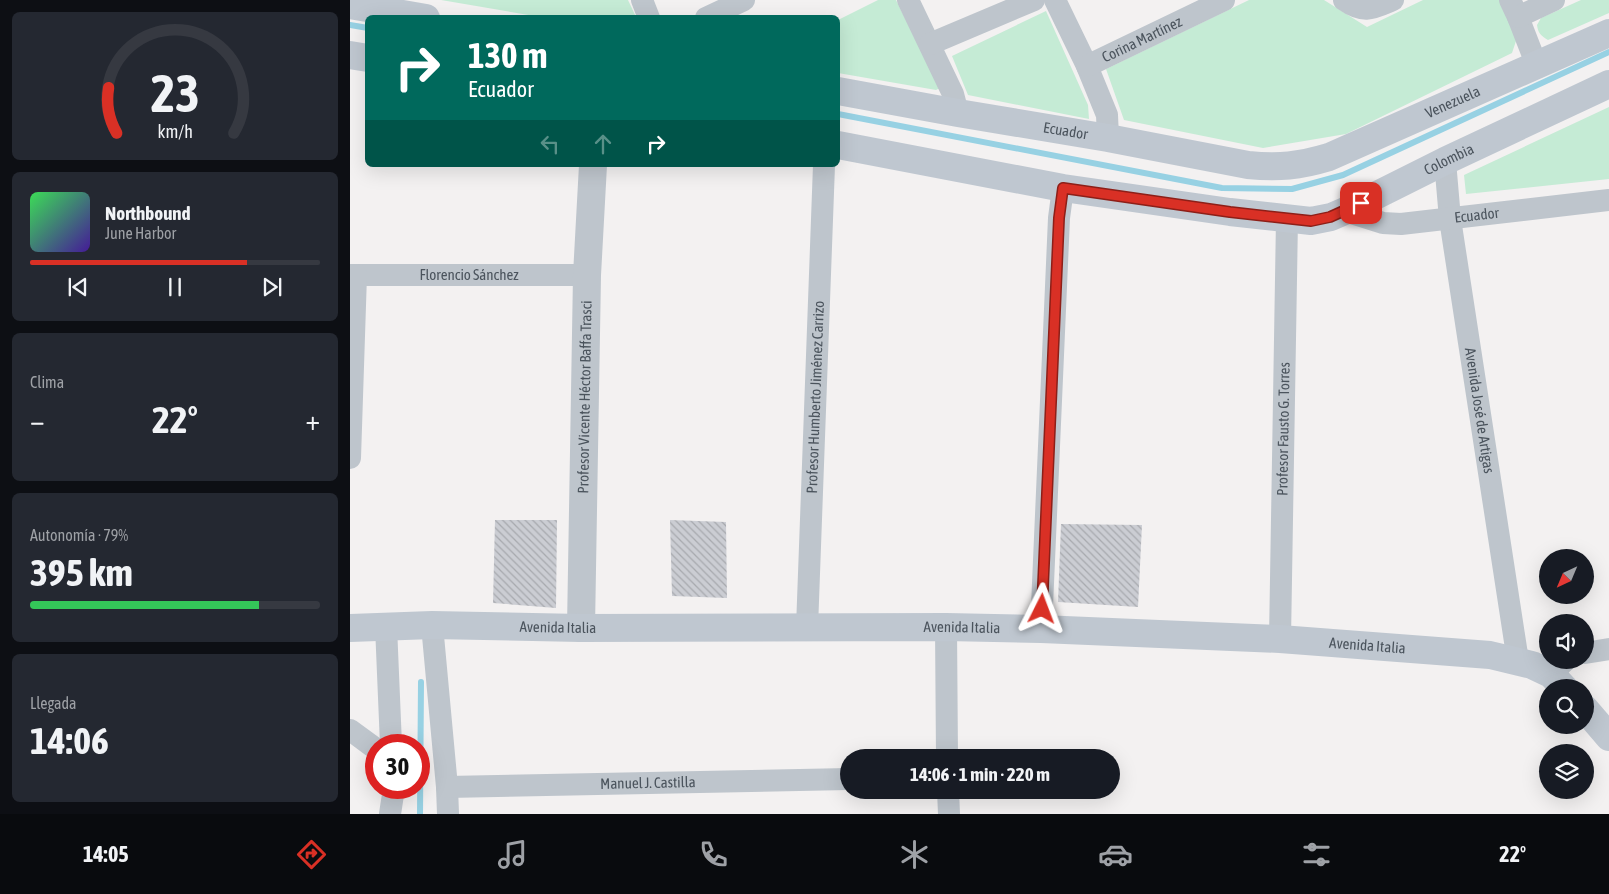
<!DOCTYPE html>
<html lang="es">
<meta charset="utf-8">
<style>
body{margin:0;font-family:"Asap Condensed",sans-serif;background:#242831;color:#f1f3f6;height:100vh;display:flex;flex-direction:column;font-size:19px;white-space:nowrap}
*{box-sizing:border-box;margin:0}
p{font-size:16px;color:#9ea1a6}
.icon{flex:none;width:28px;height:28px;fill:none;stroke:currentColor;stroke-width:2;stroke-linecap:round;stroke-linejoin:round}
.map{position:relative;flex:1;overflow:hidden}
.panel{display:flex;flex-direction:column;gap:12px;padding:12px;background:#0d0f14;width:350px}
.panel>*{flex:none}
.hud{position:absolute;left:15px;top:15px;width:475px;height:152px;border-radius:8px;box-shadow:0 5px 20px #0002;background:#00695c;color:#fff;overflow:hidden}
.needle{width:32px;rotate:224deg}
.fabs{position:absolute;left:1189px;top:549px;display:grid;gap:10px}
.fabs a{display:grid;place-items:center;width:55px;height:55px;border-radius:50%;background:#171b24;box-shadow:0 5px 20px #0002;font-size:25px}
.speed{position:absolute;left:15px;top:734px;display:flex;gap:10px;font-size:25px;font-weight:700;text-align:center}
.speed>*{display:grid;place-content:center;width:65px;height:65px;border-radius:50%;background:#171b24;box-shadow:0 5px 20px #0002;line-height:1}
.speed .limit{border:8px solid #d22;background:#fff;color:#111}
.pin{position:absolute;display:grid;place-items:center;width:42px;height:42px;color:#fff;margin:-21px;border-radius:10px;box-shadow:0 2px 8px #0006}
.me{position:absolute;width:55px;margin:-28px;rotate:3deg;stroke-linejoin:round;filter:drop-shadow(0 0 4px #0008)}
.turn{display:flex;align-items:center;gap:18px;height:105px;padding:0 20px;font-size:22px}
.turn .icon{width:65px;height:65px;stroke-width:2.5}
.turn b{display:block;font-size:35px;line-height:42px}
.lanes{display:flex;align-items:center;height:48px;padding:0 20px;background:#0003;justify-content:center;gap:25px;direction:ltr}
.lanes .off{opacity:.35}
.big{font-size:38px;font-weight:700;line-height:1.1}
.panel .tile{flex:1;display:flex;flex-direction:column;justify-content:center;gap:8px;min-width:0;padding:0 18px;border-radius:8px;background:#242831}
.panel .dial{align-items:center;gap:0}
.dial svg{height:130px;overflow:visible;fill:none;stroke:#363941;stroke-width:7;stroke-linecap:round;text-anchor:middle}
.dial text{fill:#f1f3f6;stroke:none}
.song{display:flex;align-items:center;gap:15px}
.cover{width:60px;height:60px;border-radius:8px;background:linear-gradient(135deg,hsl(130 70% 55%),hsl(260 70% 35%))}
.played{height:5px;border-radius:2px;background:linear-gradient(90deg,#d93025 75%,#363941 75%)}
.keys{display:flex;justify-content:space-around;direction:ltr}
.heat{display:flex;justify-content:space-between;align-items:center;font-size:28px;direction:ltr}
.charge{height:8px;border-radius:4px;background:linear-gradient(90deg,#34c759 79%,#363941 0)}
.trip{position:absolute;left:490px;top:749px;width:280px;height:50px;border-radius:25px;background:#171b24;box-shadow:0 5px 20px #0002;font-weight:700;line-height:50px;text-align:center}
.dock{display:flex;height:80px;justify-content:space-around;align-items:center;background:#090b0e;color:#9ea1a6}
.dock .icon{width:35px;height:35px}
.dock .current{color:#d93025}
.dock b{font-size:22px;color:#f1f3f6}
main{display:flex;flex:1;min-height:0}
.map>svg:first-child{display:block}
.green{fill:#c5ebd5}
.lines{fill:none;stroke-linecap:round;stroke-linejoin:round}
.stream{stroke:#97d1e3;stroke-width:6}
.building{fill:url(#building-back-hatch)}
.minor{stroke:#bec5cc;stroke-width:22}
.tertiary{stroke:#bec5cc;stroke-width:28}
.secondary{stroke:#bfc7d0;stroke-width:28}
.route-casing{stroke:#8d1f18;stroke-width:12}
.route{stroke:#d93025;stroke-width:9}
.labels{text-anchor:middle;stroke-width:4;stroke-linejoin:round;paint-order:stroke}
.street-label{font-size:15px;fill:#4b545d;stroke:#fff}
</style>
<main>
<section class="panel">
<div class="tile dial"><svg viewBox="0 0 100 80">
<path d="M14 69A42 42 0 1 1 86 69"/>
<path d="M14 69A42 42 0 0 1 9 41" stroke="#d93025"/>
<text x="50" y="56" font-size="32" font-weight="700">23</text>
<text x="50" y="72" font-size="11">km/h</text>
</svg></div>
<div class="tile">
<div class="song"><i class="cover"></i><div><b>Northbound</b><p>June Harbor</p></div></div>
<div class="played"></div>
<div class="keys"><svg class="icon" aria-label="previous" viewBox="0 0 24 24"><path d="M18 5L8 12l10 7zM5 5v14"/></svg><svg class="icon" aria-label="pause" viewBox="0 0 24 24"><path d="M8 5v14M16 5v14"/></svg><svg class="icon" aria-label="next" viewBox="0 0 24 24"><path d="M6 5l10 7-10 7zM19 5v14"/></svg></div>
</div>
<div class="tile"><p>Clima</p>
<div class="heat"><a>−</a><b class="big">22°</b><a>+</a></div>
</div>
<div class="tile"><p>Autonomía · 79%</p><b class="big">395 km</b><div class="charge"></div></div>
<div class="tile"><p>Llegada</p><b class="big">14:06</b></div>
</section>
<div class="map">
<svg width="1259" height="814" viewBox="0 0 1259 814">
<defs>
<pattern id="building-back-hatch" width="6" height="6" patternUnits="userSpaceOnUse" patternTransform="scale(1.25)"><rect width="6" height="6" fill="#cbcdd3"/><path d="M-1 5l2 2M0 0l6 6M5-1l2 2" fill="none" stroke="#a7a9ae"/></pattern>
</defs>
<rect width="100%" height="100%" fill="#f3f1f1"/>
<path class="green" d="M 91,0 L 278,0 L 286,17 L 190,17 Z
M 528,0 L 546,0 L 590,88 L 586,90 L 488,73 L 488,20 Z
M 899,0 L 974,0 L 1017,27 L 1073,0 L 1151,0 L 1167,38 L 1162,53 L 996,134 L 913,148 L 774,120 L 756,69 Z
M 1231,0 L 1259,0 L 1259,13 L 1198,40 C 1191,36 1188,33 1187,25 L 1191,18 Z
M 696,11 L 738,105 L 739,119 L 618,95 L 602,56 Z
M 1259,107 L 1259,179 L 1116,194 L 1114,175 Z"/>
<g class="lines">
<path class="stream" d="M 0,25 L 18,28
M 488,114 L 872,188 L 942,189 L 993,175 L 1259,52
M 70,814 L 71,682"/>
</g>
<path class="building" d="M 145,520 L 207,520 L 206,608 L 143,603 Z
M 320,520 L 376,522 L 377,598 L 322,596 Z
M 711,524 L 792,525 L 788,607 L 708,602 Z"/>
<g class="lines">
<g class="minor">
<path d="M 292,0 L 299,18"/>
<path d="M 558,0 L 603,94 L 608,113"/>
<path d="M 705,0 L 737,66 L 757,115 L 758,138"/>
<path d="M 994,0 C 1014,14 1022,9 1043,0"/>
<path d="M 1160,0 L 1168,17 L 1187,66"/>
<path d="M 1168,17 L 1204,0"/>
<path d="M 356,18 L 394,0"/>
<path d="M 580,44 L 684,0"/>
<path id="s1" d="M 737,66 L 874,0"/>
<path id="s2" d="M 1095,161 L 1100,219 L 1168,661"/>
<path id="s3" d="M 995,211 L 1033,223 L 1051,224 L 1259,200"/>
<path id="s4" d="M 0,275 L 237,275"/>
<path d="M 0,458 L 6,275"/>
<path d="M 82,625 L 97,787 L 98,814"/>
<path d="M 36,626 L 41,745"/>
<path d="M 596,627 L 597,758"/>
<path id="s5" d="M 457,628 L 474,165"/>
<path d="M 691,629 L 709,218 L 713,188"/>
<path id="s6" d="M 930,639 L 937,219"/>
<path d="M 1235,653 L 1259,649"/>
<path d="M 1201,674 L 1216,660"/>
<path d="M 0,730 L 26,749"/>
<path id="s7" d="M 97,787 L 499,779"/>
<path d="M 598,790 L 599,814"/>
<path d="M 40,814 L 44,788"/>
</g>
<path class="tertiary" id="s8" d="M 231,628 L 237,275 L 243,165"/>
<g class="secondary">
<path d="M 0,5 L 76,18"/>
<path d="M 0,55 L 18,58"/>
<path id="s9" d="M 488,91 L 608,113 L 758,138 L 898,165 C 929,168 949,166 979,157 L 1259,33"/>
<path id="s10" d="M 488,145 L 713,188 L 880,212 L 961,221 L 981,217 L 995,211 L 1095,161 L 1259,84"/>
<path id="s11" d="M 0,628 L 82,625 L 231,628 L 596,627 L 691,629 L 930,639 L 1140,655 L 1182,665 L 1201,674 L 1214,688"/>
<path d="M 1235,709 L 1259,737"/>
</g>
</g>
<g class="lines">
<g class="route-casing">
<path id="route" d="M 692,609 L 709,218 L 713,188 L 880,212 L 961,221 L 980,217 L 1011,203"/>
</g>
<use href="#route" class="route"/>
</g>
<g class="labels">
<g class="street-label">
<text dy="5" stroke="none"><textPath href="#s1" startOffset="61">Corina Martínez</textPath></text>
<text dy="5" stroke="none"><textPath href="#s9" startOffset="634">Venezuela</textPath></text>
<text dy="5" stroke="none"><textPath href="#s9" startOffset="231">Ecuador</textPath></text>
<text dy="5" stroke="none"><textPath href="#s10" startOffset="631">Colombia</textPath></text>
<text dy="5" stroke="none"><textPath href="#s3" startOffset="134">Ecuador</textPath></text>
<text dy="5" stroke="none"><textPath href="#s4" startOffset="119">Florencio Sánchez</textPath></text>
<text dy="5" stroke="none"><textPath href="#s8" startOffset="231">Profesor Vicente Héctor Baffa Trasci</textPath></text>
<text dy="5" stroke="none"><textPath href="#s5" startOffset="231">Profesor Humberto Jiménez Carrizo</textPath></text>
<text dy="5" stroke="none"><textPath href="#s2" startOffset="252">Avenida José de Artigas</textPath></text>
<text dy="5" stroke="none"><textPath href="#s6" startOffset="210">Profesor Fausto G. Torres</textPath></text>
<text dy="5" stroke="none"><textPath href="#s11" startOffset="208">Avenida Italia</textPath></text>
<text dy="5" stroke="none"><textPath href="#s11" startOffset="612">Avenida Italia</textPath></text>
<text dy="5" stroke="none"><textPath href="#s11" startOffset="1018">Avenida Italia</textPath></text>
<text dy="5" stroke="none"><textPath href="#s7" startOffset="201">Manuel J. Castilla</textPath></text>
</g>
</g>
</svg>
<div class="fabs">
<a><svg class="needle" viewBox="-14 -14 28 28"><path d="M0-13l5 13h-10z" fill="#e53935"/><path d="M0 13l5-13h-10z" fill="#9ea1a6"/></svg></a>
<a><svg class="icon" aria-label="sound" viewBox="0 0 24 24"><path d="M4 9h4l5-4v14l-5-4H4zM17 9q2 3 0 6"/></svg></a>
<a><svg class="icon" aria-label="search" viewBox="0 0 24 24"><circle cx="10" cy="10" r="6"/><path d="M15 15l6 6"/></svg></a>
<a><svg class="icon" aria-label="layers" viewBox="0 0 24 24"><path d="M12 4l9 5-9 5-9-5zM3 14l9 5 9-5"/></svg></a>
</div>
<div class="speed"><div class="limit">30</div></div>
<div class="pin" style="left:1011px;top:203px;background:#d93025"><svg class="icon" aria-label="arrive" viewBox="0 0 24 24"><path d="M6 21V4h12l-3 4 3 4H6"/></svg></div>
<svg class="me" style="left:692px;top:609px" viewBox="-20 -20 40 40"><path d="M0-17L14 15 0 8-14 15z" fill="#d93025" stroke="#fff" stroke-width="4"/></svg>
<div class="trip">14:06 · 1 min · 220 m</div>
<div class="hud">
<div class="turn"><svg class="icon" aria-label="right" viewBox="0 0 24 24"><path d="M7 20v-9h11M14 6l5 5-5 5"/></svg><div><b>130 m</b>Ecuador</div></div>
<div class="lanes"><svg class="icon off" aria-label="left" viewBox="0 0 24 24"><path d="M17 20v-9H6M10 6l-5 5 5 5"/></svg><svg class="icon off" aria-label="ahead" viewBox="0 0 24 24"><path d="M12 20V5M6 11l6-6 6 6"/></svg><svg class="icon" aria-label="right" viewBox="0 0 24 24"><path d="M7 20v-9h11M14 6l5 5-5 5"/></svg></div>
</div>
</div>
</main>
<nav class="dock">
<b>14:05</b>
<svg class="icon current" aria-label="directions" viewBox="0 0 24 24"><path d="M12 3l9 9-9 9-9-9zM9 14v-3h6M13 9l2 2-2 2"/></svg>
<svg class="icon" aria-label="music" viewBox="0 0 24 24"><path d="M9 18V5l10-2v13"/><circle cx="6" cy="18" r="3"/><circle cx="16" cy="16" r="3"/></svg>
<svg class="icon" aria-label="phone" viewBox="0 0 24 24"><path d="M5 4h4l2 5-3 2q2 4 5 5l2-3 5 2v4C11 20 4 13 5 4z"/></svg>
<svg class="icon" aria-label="climate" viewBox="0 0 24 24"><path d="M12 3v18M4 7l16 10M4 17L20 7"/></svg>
<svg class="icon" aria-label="car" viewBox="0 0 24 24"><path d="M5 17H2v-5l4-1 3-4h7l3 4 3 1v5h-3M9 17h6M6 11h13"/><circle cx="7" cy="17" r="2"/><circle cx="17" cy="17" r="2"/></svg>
<svg class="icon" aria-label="filters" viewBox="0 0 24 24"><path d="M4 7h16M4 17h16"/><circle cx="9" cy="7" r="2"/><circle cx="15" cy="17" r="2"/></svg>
<b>22°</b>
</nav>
